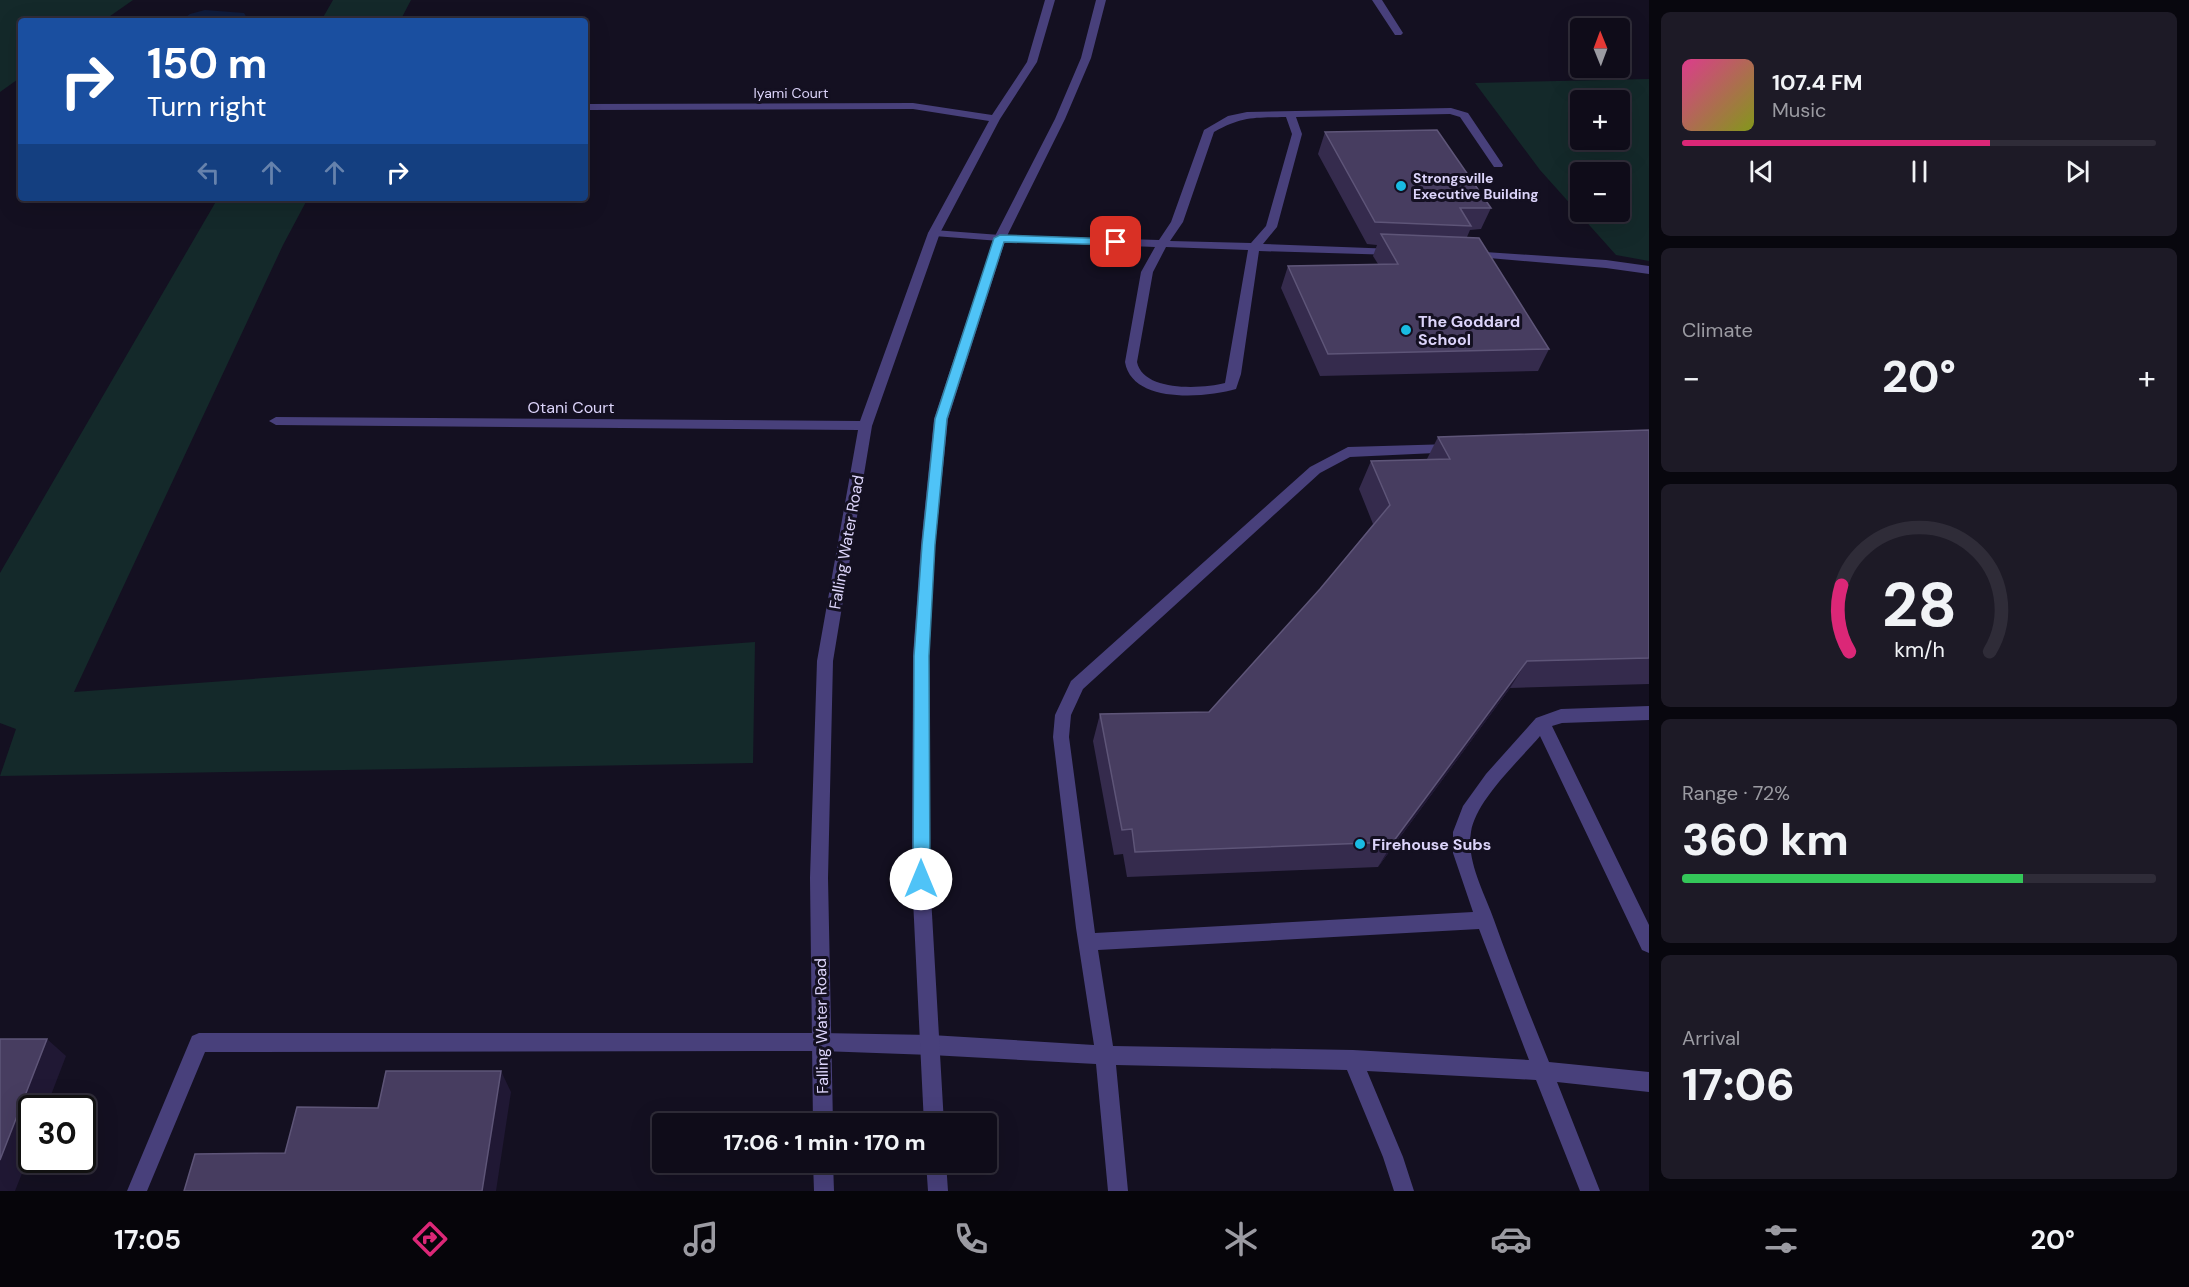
<!DOCTYPE html>
<meta charset="utf-8">
<style>
body{margin:0;font-family:"DM Sans",sans-serif;background:#1d1a26;color:#f1f3f6;height:100vh;display:flex;flex-direction:column;font-size:22px;white-space:nowrap}
*{box-sizing:border-box;margin:0}
p{font-size:20px;color:#9b9ba2}
.icon{flex:none;width:33px;height:33px;fill:none;stroke:currentColor;stroke-width:2;stroke-linecap:round;stroke-linejoin:round}
.map{position:relative;flex:1;overflow:hidden}
.side{display:flex;flex-direction:column;gap:12px;padding:12px;background:#08070e;width:540px}
.side>*{flex:none}
.hud{position:absolute;left:18px;top:18px;width:570px;height:183px;border-radius:6px;box-shadow:0 6px 24px #0002,0 0 0 2px #2f2c38;background:#1a4fa0;color:#fff;overflow:hidden}
.needle{width:39px;rotate:359deg}
.buttons{position:absolute;left:1570px;top:18px;display:grid;gap:12px}
.buttons a{display:grid;place-items:center;width:60px;height:60px;border-radius:6px;background:#0f0c19;box-shadow:0 6px 24px #0002,0 0 0 2px #2f2c38;font-size:30px}
.speed{position:absolute;left:18px;top:1095px;display:flex;gap:12px;font-size:30px;font-weight:700;text-align:center}
.speed>*{display:grid;place-content:center;width:78px;height:78px;border-radius:50%;background:#0f0c19;box-shadow:0 6px 24px #0002,0 0 0 2px #2f2c38;line-height:1}
.speed .limit{border:3px solid #111;border-radius:9px;background:#fff;color:#111}
.pin{position:absolute;display:grid;place-items:center;width:51px;height:51px;color:#fff;margin:-26px;border-radius:12px;box-shadow:0 3px 9px #0006}
.me{position:absolute;width:66px;margin:-33px;rotate:0deg;stroke-linejoin:round;filter:drop-shadow(0 0 4px #0008)}
.turn{display:flex;align-items:center;gap:21px;height:126px;padding:0 30px;font-size:27px}
.turn .icon{width:78px;height:78px;stroke-width:2.5}
.turn b{display:block;font-size:42px;line-height:51px}
.lanes{display:flex;align-items:center;height:57px;padding:0 30px;background:#0003;justify-content:center;gap:30px;direction:ltr}
.lanes .off{opacity:.35}
.big{font-size:45px;font-weight:800;line-height:1.1}
.side .card{flex:1;display:flex;flex-direction:column;justify-content:center;gap:9px;min-width:0;padding:0 21px;border-radius:9px;background:#1d1a26}
.side .dial{align-items:center;gap:0}
.dial svg{height:156px;overflow:visible;fill:none;stroke:#2f2c38;stroke-width:7;stroke-linecap:round;text-anchor:middle}
.dial text{fill:#f1f3f6;stroke:none}
.song{display:flex;align-items:center;gap:18px}
.cover{width:72px;height:72px;border-radius:9px;background:linear-gradient(135deg,hsl(330 70% 55%),hsl(70 70% 35%))}
.played{height:6px;border-radius:3px;background:linear-gradient(90deg,#db2777 65%,#2f2c38 65%)}
.keys{display:flex;justify-content:space-around;direction:ltr}
.heat{display:flex;justify-content:space-between;align-items:center;font-size:33px;direction:ltr}
.charge{height:9px;border-radius:4px;background:linear-gradient(90deg,#34c759 72%,#2f2c38 0)}
.trip{position:absolute;left:652px;top:1113px;width:345px;height:60px;border-radius:6px;background:#0f0c19;box-shadow:0 6px 24px #0002,0 0 0 2px #2f2c38;font-weight:800;line-height:60px;text-align:center}
.tab-bar{display:flex;height:96px;justify-content:space-around;align-items:center;background:#06050a;color:#9b9ba2}
.tab-bar .icon{width:42px;height:42px}
.tab-bar .active{color:#db2777}
.tab-bar b{font-size:27px;color:#f1f3f6}
main{display:flex;flex:1;min-height:0}
.map>svg:first-child{display:block}
.green{fill:#14292a;fill-rule:evenodd}
.water{fill:#0f1b3b}
.lines{fill:none;stroke-linecap:round;stroke-linejoin:round}
.service{fill:#48407b;fill-rule:evenodd}
.minor{fill:#48407b;fill-rule:evenodd}
.wall{fill:#352b4d}
.shaded-wall{fill:#201834}
.building{fill:#473d60;stroke:#5e5578;stroke-width:1.5}
.route{fill:#4fc3f7;stroke:#337fa1;stroke-width:1.5}
.poi-dot{fill:#19bbe2;stroke:#141021;stroke-width:2}
.labels{text-anchor:middle;stroke-width:6;stroke-linejoin:round;paint-order:stroke}
.far-street-label{font-size:14px;fill:#dcd4fa;stroke:#141021}
.far-poi-label{font-size:14px;font-weight:bold;fill:#dcd4fa;stroke:#141021;text-anchor:start}
.poi-label{font-size:16px;font-weight:bold;fill:#dcd4fa;stroke:#141021;text-anchor:start}
.street-label{font-size:16px;fill:#dcd4fa;stroke:#141021}
</style>
<main>
<div class="map">
<svg width="1649" height="1191" viewBox="0 0 1649 1191">
<rect width="100%" height="100%" fill="#141021"/>
<path class="green" d="M 0,0 L 133,0 L 103,21 L 21,21 L 21,77 L 0,92 Z
M 333,0 L 411,0 L 400,21 L 321,21 Z
M 1649,79 L 1649,261 L 1616,255 L 1540,170 L 1475,83 ZM 1581,100 L 1620,100 L 1620,140 L 1581,140 ZM 1581,172 L 1620,172 L 1620,212 L 1581,212 Z
M 218,198 L 308,198 L 283,245 L 74,692 L 755,642 L 753,763 L 0,776 L 16,729 L 0,723 L 0,573 Z"/>
<path class="water" d="M 205,10 L 244,13 L 247,18 L 244,21 L 181,21 L 190,14 Z"/>
<g class="lines">
<path class="service" d="M 1451,108 L 1468,113 L 1503,165 L 1502,167 L 1494,167 L 1460,117 L 1450,114 L 1296,117 L 1302,134 L 1277,227 L 1263,244 L 1395,249 L 1401,252 L 1395,255 L 1259,251 L 1241,374 L 1236,389 C 1205,398 1132,404 1125,362 L 1141,272 L 1155,247 L 1000,241 L 934,236 L 928,233 L 934,230 L 1000,235 L 1159,240 L 1171,222 L 1204,130 L 1228,116 L 1247,112 ZM 1286,117 L 1292,134 L 1266,226 L 1251,243 L 1170,241 L 1183,222 L 1214,132 C 1243,116 1253,118 1286,117 ZM 1166,247 L 1248,250 L 1225,383 C 1202,389 1143,392 1137,362 L 1153,272 Z
M 1470,251 L 1606,260 L 1649,266 L 1649,274 L 1606,268 L 1466,256 L 1466,252 Z
M 1452,444 L 1459,449 L 1457,452 L 1350,457 L 1320,473 L 1083,689 L 1071,715 L 1069,737 L 1095,933 L 1473,912 L 1453,853 L 1453,832 L 1463,806 L 1486,774 L 1536,718 L 1561,709 L 1649,706 L 1649,720 L 1562,723 L 1552,726 L 1649,925 L 1649,953 L 1642,950 L 1540,736 C 1519,761 1476,800 1471,832 C 1466,861 1485,894 1494,920 C 1511,968 1530,1015 1549,1062 L 1649,1072 L 1649,1092 L 1557,1082 L 1600,1191 L 1580,1191 L 1536,1080 L 1367,1071 L 1403,1157 L 1414,1191 L 1394,1191 L 1383,1157 L 1347,1070 L 1116,1065 L 1128,1191 L 1108,1191 L 1096,1064 L 931,1055 L 821,1051 L 205,1052 L 147,1191 L 127,1191 L 192,1036 L 199,1033 L 821,1033 L 931,1035 L 1094,1045 L 1076,928 L 1053,737 L 1055,715 L 1071,681 L 1310,467 L 1348,447 ZM 1479,929 L 1529,1060 L 1353,1050 L 1113,1046 L 1098,950 Z"/>
<path class="minor" d="M 1045,0 L 1055,0 L 1037,62 L 1000,119 L 940,233 L 872,426 L 833,661 L 828,878 L 833,1124 L 813,1124 L 810,878 L 817,661 L 858,430 L 276,425 L 269,421 L 276,417 L 860,421 L 928,233 L 989,121 L 913,109 L 585,110 L 585,104 L 913,103 L 992,115 L 1027,62 Z
M 1096,0 L 1106,0 L 1091,58 L 1065,119 L 1006,238 L 948,419 L 935,545 L 929,656 L 930,879 L 944,1124 L 924,1124 L 912,879 L 913,656 L 921,545 L 934,419 L 994,238 L 1055,119 L 1081,58 Z
M 1372,0 L 1382,0 L 1403,33 L 1401,35 L 1395,35 Z
M 813,1162 L 833,1162 L 834,1191 L 814,1191 Z
M 926,1162 L 946,1162 L 948,1191 L 928,1191 Z"/>
</g>
<path class="wall" d="M 1325,132 L 1491,208 L 1481,229 L 1470,230 L 1467,237 L 1549,349 L 1538,371 L 1320,376 L 1281,288 L 1288,266 L 1378,264 L 1373,256 L 1377,245 L 1367,244 L 1318,154 Z
M 1649,430 L 1649,684 L 1510,688 L 1378,867 L 1127,877 L 1123,854 L 1114,855 L 1093,741 L 1100,714 L 1209,712 L 1320,589 L 1373,524 L 1359,489 L 1371,461 L 1427,459 L 1438,437 Z"/>
<path class="shaded-wall" d="M 1527,661 L 1510,688 L 1378,867 L 1393,842 Z
M 47,1039 L 66,1056 L 46,1108 L 32,1108 L 32,1148 L 15,1191 L 0,1191 L 0,1160 Z
M 501,1071 L 511,1092 L 496,1191 L 482,1191 Z"/>
<path class="building" d="M 1437,130 L 1491,208 L 1460,208 L 1471,226 L 1375,222 L 1325,132 Z
M 1381,234 L 1479,238 L 1549,349 L 1328,354 L 1288,266 L 1398,264 Z
M 1649,430 L 1649,658 L 1527,661 L 1393,842 L 1135,852 L 1132,829 L 1122,830 L 1100,714 L 1209,712 L 1320,589 L 1390,505 L 1371,461 L 1450,459 L 1438,437 Z
M 0,1039 L 47,1039 L 0,1160 Z
M 386,1071 L 501,1071 L 482,1191 L 184,1191 L 195,1154 L 285,1153 L 297,1107 L 378,1108 Z"/>
<path class="route" d="M 1000,235 L 1116,239 L 1121,242 L 1116,245 L 1004,242 L 947,419 L 935,545 L 929,656 L 930,879 L 927,885 L 921,887 L 916,885 L 913,879 L 914,656 L 922,545 L 935,419 L 994,238 Z"/>
<g class="poi-dot">
<circle cx="1401" cy="186" r="6"/>
<circle cx="1406" cy="330" r="6"/>
<circle cx="1360" cy="844" r="6"/>
</g>
<g class="labels">
<g class="far-street-label">
<text x="791" y="98">Iyami Court</text>
</g>
<g class="far-poi-label">
<text x="1413" y="183">Strongsville<tspan x="1413" dy="16">Executive Building</tspan></text>
</g>
<g class="poi-label">
<text x="1418" y="327">The Goddard<tspan x="1418" dy="18">School</tspan></text>
<text x="1372" y="850">Firehouse Subs</text>
</g>
<g class="street-label">
<text x="571" y="413">Otani Court</text>
<text transform="translate(846 542) rotate(-80)" y="6">Falling Water Road</text>
<text transform="translate(821 1026) rotate(-91)" y="6">Falling Water Road</text>
</g>
</g>
</svg>
<div class="buttons">
<a><svg class="needle" viewBox="-14 -14 28 28"><path d="M0-13l5 13h-10z" fill="#e53935"/><path d="M0 13l5-13h-10z" fill="#9b9ba2"/></svg></a>
<a>+</a>
<a>−</a>
</div>
<div class="speed"><div class="limit">30</div></div>
<div class="pin" style="left:1116px;top:242px;background:#d93025"><svg class="icon" aria-label="arrive" viewBox="0 0 24 24"><path d="M6 21V4h12l-3 4 3 4H6"/></svg></div>
<svg class="me" style="left:921px;top:879px" viewBox="-20 -20 40 40"><circle r="19" fill="#fff"/><path d="M0-13L10 11 0 6-10 11z" fill="#4fc3f7"/></svg>
<div class="trip">17:06 · 1 min · 170 m</div>
<div class="hud">
<div class="turn"><svg class="icon" aria-label="right" viewBox="0 0 24 24"><path d="M7 20v-9h11M14 6l5 5-5 5"/></svg><div><b>150 m</b>Turn right</div></div>
<div class="lanes"><svg class="icon off" aria-label="left" viewBox="0 0 24 24"><path d="M17 20v-9H6M10 6l-5 5 5 5"/></svg><svg class="icon off" aria-label="ahead" viewBox="0 0 24 24"><path d="M12 20V5M6 11l6-6 6 6"/></svg><svg class="icon off" aria-label="ahead" viewBox="0 0 24 24"><path d="M12 20V5M6 11l6-6 6 6"/></svg><svg class="icon" aria-label="right" viewBox="0 0 24 24"><path d="M7 20v-9h11M14 6l5 5-5 5"/></svg></div>
</div>
</div>
<section class="side">
<div class="card">
<div class="song"><i class="cover"></i><div><b>107.4 FM</b><p>Music</p></div></div>
<div class="played"></div>
<div class="keys"><svg class="icon" aria-label="previous" viewBox="0 0 24 24"><path d="M18 5L8 12l10 7zM5 5v14"/></svg><svg class="icon" aria-label="pause" viewBox="0 0 24 24"><path d="M8 5v14M16 5v14"/></svg><svg class="icon" aria-label="next" viewBox="0 0 24 24"><path d="M6 5l10 7-10 7zM19 5v14"/></svg></div>
</div>
<div class="card"><p>Climate</p>
<div class="heat"><a>−</a><b class="big">20°</b><a>+</a></div>
</div>
<div class="card dial"><svg viewBox="0 0 100 80">
<path d="M14 69A42 42 0 1 1 86 69"/>
<path d="M14 69A42 42 0 0 1 10 35" stroke="#db2777"/>
<text x="50" y="56" font-size="32" font-weight="700">28</text>
<text x="50" y="72" font-size="11">km/h</text>
</svg></div>
<div class="card"><p>Range · 72%</p><b class="big">360 km</b><div class="charge"></div></div>
<div class="card"><p>Arrival</p><b class="big">17:06</b></div>
</section>
</main>
<nav class="tab-bar">
<b>17:05</b>
<svg class="icon active" aria-label="directions" viewBox="0 0 24 24"><path d="M12 3l9 9-9 9-9-9zM9 14v-3h6M13 9l2 2-2 2"/></svg>
<svg class="icon" aria-label="music" viewBox="0 0 24 24"><path d="M9 18V5l10-2v13"/><circle cx="6" cy="18" r="3"/><circle cx="16" cy="16" r="3"/></svg>
<svg class="icon" aria-label="phone" viewBox="0 0 24 24"><path d="M5 4h4l2 5-3 2q2 4 5 5l2-3 5 2v4C11 20 4 13 5 4z"/></svg>
<svg class="icon" aria-label="climate" viewBox="0 0 24 24"><path d="M12 3v18M4 7l16 10M4 17L20 7"/></svg>
<svg class="icon" aria-label="car" viewBox="0 0 24 24"><path d="M5 17H2v-5l4-1 3-4h7l3 4 3 1v5h-3M9 17h6M6 11h13"/><circle cx="7" cy="17" r="2"/><circle cx="17" cy="17" r="2"/></svg>
<svg class="icon" aria-label="filters" viewBox="0 0 24 24"><path d="M4 7h16M4 17h16"/><circle cx="9" cy="7" r="2"/><circle cx="15" cy="17" r="2"/></svg>
<b>20°</b>
</nav>
